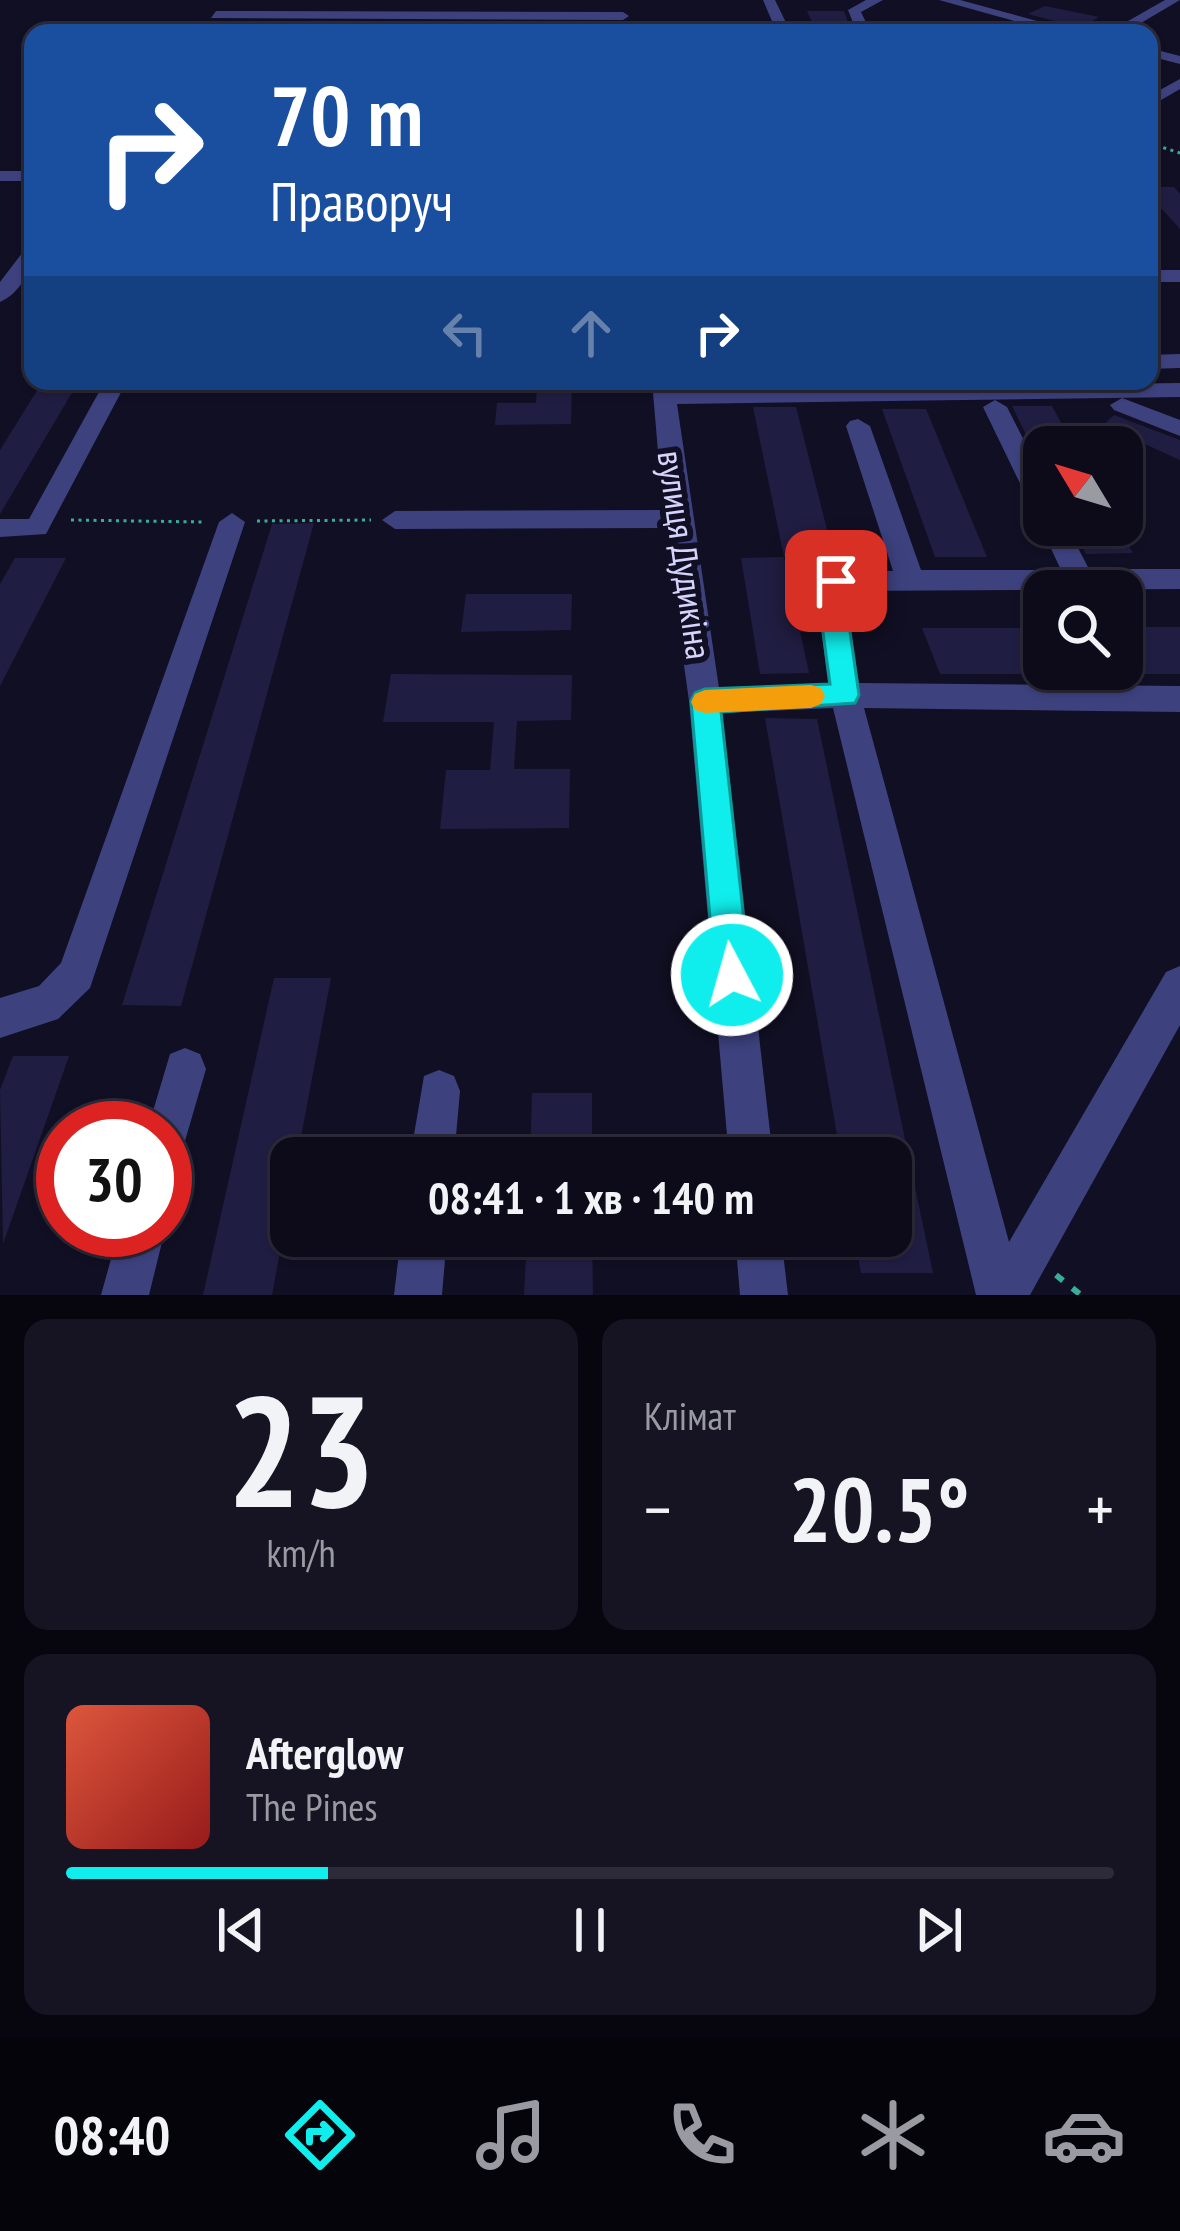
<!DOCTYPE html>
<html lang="uk">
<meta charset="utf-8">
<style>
body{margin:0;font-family:"PT Sans Narrow",sans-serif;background:#161423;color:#f1f3f6;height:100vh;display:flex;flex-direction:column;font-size:45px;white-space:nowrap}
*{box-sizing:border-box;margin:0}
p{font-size:39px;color:#9a9ba2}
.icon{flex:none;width:66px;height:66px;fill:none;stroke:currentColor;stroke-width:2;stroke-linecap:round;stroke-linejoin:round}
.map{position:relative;height:1295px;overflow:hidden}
.details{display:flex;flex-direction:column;gap:24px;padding:24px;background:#07060e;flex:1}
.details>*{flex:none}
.hud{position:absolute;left:24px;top:24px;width:1134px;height:366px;border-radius:24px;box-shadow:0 3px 9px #0004,0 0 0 3px #2d2b39;background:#1a4fa0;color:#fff;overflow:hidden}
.needle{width:78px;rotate:308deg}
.fabs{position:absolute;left:1023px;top:426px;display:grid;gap:24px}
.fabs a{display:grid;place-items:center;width:120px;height:120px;border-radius:24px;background:#0d0b1a;box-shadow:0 3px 9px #0004,0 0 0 3px #2d2b39;font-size:60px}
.speed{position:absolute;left:36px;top:1101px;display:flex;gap:24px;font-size:60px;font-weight:700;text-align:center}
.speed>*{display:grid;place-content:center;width:156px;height:156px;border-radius:50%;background:#0d0b1a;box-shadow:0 3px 9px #0004,0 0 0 3px #2d2b39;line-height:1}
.speed .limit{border:18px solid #d22;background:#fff;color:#111}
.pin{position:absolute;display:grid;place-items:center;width:102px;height:102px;color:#fff;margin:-51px;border-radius:24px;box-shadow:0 6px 18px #0006}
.me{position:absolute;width:132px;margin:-66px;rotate:354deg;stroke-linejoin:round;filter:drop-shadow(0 0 9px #0008)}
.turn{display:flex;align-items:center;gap:42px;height:252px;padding:0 48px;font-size:54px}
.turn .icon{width:156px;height:156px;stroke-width:2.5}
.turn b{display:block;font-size:84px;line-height:102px}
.lanes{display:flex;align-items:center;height:114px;padding:0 48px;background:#0003;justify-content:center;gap:60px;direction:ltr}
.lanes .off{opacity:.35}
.big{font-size:90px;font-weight:700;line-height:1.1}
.details .card{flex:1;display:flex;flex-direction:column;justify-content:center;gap:18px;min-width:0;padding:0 42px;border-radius:24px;background:#161423}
.details .dial{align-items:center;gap:0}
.dial b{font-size:156px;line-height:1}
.song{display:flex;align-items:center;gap:36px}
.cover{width:144px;height:144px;border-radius:18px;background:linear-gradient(135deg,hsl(10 70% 55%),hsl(0 70% 35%))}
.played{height:12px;border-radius:6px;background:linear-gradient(90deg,#0feeec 25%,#2d2b39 25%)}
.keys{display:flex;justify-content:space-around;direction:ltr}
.heat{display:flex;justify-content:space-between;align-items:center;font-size:66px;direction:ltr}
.details .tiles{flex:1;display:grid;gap:24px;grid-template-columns:1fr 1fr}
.card:last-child{grid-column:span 2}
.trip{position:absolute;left:270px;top:1137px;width:642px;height:120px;border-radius:24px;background:#0d0b1a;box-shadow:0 3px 9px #0004,0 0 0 3px #2d2b39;font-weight:700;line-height:120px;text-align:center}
.dock{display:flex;height:192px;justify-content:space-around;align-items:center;background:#05040a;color:#9a9ba2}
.dock .icon{width:84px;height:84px}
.dock .current{color:#0feeec}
.dock b{font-size:54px;color:#f1f3f6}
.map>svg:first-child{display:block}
.building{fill:#201d42}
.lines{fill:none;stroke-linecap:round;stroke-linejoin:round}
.path-far1{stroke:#36ae9a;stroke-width:3;stroke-dasharray:3 4.5;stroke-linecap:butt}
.path{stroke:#36ae9a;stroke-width:6;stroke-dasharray:9 12;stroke-linecap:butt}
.minor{fill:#3d427f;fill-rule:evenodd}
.route{fill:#0feeec;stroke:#0a9b99;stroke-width:3}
.slow{fill:#f59e0b}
.labels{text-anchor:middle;stroke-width:12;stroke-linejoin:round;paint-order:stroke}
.street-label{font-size:36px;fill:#d4d4fc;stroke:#110f23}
</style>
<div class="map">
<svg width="1180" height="1295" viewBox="0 0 1180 1295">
<rect width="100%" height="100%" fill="#110f23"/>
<path class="building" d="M 1045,6 L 1099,17 L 1081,28 L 1028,14 Z
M 807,11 L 844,11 L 852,33 L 817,33 Z
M 374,23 L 479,24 L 477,31 L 462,33 L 369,33 Z
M 1149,187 L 1174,187 L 1180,194 L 1180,229 L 1149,195 Z
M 43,381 L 79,381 L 0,514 L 0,450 Z
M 537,381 L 572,381 L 571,424 L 495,425 L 497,403 L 536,403 Z
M 1012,406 L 1052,406 L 1074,447 L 1032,447 Z
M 753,407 L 796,407 L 834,557 L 784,557 Z
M 882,409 L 926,409 L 987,557 L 935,557 Z
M 1114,415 L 1180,440 L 1180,460 L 1103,425 Z
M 314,523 L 181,1006 L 122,1005 L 272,524 Z
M 1071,525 L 1117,525 L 1133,553 L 1086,554 Z
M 784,557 L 809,673 L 760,674 L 741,558 Z
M 15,558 L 66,558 L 0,686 L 0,584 Z
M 466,594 L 572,594 L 571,630 L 461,632 Z
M 1122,627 L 1180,627 L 1180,674 L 1122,674 Z
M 922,628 L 1044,628 L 1044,674 L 940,674 Z
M 391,674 L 572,675 L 571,720 L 517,721 L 514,769 L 570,769 L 569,828 L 440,829 L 446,770 L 490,770 L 494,722 L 383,722 Z
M 765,718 L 817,719 L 933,1273 L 861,1273 L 854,1236 L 891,1236 L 891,1158 L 841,1158 Z
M 274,978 L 331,978 L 297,1158 L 291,1158 L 291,1192 L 272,1295 L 203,1295 Z
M 13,1056 L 69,1056 L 3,1244 L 0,1090 Z
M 532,1093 L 592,1093 L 592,1158 L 530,1158 Z
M 527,1236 L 592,1236 L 593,1295 L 524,1295 Z"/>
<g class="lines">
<path class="path-far1" d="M 1149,143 L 1180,153
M 71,520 L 203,522
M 257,521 L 371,520"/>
<path class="path" d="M 1056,1275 L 1081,1295"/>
<path class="minor" d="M 763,0 L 775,0 L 791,33 L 777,33 Z
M 866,0 L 883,0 L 861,12 L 871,33 L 857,33 L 848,10 Z
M 939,0 L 960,0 L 1081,33 L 1058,33 Z
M 1165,0 L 1180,0 L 1124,33 L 1107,33 Z
M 216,11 L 623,12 L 629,16 L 623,20 L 211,18 Z
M 1149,48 L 1180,56 L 1180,64 L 1149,56 Z
M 1180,79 L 1180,89 L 1149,107 L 1149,96 Z
M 0,171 L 33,171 L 33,181 L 0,181 Z
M 33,246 C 33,268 21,293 0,302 L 0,282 L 26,248 Z
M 1149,270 L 1180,270 L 1180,282 L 1149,282 Z
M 1180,354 L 1180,368 L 1149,369 L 1149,355 Z
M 105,381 L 127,381 L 46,534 L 0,537 L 0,519 L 29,519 Z
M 652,381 L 674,381 L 675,390 L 1180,383 L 1180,397 L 677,404 L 719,688 L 828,683 L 816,588 C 832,563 866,571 893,571 L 846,426 L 850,421 L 858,419 L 870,426 L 921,570 L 1061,570 L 1040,525 L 1044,518 L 1044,525 L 1066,525 L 1089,569 L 1180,569 L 1180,589 L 845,591 L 859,683 L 1180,686 L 1180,712 L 864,708 L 1009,1242 L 1166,972 L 1180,966 L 1180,1025 L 1030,1295 L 976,1295 L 833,708 L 722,713 L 773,1158 L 729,1158 L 689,701 L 665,528 L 395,529 L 382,520 L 395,511 L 663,510 Z
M 1122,398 L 1180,420 L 1180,436 L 1114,410 L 1110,405 Z
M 995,400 L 1007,407 L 1044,480 L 1044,515 L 1031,506 L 983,407 Z
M 232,513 L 245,522 L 90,988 L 58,1019 L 0,1038 L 0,998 L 39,986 L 61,963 L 219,522 Z
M 185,1048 L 200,1054 L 206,1069 L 180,1158 L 165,1165 L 165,1128 L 148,1128 L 170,1054 Z
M 439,1070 L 454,1076 L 460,1091 L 454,1158 L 410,1158 L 424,1076 Z
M 119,1230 L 165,1230 L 149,1295 L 101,1295 Z
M 401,1236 L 447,1236 L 442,1295 L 394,1295 Z
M 735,1236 L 781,1236 L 788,1295 L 740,1295 Z"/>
</g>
<path class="route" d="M 836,572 L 849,581 L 844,590 L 859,695 L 855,703 L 721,712 L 750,975 L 745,987 L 732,993 L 720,987 L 715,975 L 691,701 L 695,693 L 705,689 L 830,684 L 817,588 L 827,575 Z"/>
<path class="slow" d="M 811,685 L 821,688 L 825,696 L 821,704 L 811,708 L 705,713 L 695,710 L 691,702 L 695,694 L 705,690 Z"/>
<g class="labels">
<g class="street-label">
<text transform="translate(685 555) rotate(82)" y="13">вулиця Дудикіна</text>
</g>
</g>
</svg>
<div class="fabs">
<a><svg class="needle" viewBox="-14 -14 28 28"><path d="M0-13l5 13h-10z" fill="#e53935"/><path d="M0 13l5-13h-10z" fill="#9a9ba2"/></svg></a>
<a><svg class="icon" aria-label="search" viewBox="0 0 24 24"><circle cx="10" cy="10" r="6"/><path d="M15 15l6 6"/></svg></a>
</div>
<div class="speed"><div class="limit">30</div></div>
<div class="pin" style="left:836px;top:581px;background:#d93025"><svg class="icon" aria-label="arrive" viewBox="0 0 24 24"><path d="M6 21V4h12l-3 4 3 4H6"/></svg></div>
<svg class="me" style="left:732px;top:975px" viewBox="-20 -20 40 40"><circle r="17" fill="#0feeec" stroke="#fff" stroke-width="3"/><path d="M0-11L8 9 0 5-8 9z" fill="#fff"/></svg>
<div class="trip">08:41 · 1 хв · 140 m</div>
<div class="hud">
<div class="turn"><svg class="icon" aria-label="right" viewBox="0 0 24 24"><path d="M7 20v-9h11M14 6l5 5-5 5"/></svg><div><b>70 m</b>Праворуч</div></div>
<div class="lanes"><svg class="icon off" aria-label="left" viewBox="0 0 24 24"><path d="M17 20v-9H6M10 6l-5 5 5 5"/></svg><svg class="icon off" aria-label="ahead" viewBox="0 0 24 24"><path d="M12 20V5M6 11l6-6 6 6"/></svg><svg class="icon" aria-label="right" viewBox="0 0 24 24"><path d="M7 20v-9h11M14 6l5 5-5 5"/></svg></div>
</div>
</div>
<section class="details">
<div class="tiles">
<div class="card dial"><b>23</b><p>km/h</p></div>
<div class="card"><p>Клімат</p>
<div class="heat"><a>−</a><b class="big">20.5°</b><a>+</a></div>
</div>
<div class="card">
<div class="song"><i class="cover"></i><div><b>Afterglow</b><p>The Pines</p></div></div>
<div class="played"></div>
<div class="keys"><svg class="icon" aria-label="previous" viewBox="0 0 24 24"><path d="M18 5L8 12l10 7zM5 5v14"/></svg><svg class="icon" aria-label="pause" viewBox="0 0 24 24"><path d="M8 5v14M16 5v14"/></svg><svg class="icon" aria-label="next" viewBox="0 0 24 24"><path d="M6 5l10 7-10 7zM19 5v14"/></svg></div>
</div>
</div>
</section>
<nav class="dock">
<b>08:40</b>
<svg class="icon current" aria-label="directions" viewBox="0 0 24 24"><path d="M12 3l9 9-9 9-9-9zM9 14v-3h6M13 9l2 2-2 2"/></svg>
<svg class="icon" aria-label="music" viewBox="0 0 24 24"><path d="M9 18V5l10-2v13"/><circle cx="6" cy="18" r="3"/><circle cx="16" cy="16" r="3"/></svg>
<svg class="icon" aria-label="phone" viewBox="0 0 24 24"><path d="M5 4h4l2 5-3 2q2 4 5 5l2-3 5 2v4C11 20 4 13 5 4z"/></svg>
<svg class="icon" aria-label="climate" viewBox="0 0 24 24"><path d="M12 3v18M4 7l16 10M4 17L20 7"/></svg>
<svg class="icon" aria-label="car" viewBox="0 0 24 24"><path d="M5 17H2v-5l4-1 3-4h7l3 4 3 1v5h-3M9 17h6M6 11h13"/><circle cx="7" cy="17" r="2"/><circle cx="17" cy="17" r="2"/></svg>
</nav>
